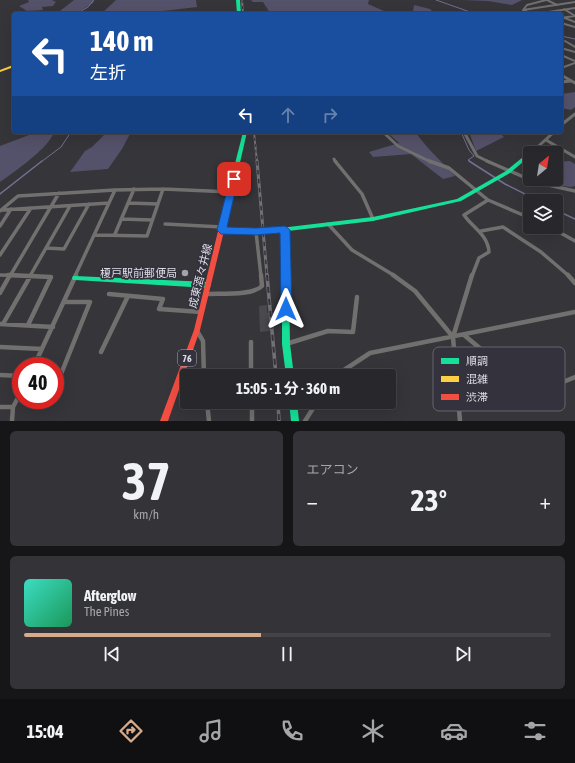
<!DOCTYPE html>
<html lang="ja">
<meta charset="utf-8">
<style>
body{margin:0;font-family:"Asap Condensed","Noto Sans JP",sans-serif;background:#343438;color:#f1f3f6;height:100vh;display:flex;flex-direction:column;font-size:15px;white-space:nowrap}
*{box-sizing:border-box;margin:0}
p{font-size:13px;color:#a5a6a9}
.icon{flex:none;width:22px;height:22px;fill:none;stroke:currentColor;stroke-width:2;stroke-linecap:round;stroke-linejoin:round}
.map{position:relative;height:421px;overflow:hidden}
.sheet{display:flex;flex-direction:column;gap:10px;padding:10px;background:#161618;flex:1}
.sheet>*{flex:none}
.guide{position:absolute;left:12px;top:12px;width:551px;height:122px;border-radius:4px;box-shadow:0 4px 16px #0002,0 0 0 1px #444448;background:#1a4fa0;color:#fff;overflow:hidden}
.needle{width:26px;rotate:30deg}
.buttons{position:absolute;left:523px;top:146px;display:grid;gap:8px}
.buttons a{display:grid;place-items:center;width:40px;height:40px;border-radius:4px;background:#28282c;box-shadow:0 4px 16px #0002,0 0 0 1px #444448;font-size:20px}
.speed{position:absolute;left:12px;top:357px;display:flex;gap:8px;font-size:20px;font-weight:700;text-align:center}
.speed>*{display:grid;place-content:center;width:52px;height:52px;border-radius:50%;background:#28282c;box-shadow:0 4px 16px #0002,0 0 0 1px #444448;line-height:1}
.speed .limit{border:6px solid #d22;background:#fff;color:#111}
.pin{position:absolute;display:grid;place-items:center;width:34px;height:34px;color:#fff;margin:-17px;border-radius:8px;box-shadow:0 2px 6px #0006}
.me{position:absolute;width:44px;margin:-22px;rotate:0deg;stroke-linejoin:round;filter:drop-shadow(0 0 3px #0008)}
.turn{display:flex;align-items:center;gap:14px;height:84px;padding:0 12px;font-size:18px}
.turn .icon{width:52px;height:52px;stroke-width:2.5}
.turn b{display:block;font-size:28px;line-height:34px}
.lanes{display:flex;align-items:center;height:38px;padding:0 12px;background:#0003;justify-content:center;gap:20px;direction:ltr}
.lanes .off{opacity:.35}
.big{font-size:30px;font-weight:700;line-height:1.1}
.sheet .widget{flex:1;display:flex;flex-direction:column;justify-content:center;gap:6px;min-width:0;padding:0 14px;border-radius:6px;background:#343438}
.sheet .dial{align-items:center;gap:0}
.dial b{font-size:52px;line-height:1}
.song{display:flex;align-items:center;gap:12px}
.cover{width:48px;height:48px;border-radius:6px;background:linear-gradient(135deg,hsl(170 70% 55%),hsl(150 70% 35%))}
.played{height:4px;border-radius:2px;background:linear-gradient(90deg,#d6ab8b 45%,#444448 45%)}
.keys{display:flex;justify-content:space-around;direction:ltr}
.heat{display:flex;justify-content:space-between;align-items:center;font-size:22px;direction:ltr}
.sheet .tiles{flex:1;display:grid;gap:10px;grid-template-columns:1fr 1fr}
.widget:last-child{grid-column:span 2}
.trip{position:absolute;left:180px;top:369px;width:216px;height:40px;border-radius:4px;background:#28282c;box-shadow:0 4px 16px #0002,0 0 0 1px #444448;font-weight:700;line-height:40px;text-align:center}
.dock{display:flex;height:64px;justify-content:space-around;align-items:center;background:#101012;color:#a5a6a9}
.dock .icon{width:28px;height:28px}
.dock .current{color:#d6ab8b}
.dock b{font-size:18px;color:#f1f3f6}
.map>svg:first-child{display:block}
.green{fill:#54516a}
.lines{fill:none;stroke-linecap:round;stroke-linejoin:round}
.stream-far1{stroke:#746f93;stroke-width:1}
.stream{stroke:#746f93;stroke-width:1.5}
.building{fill:#4a4a4e}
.street-far3{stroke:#71706f;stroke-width:2}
.street-far2{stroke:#71706f;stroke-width:3}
.street-far1{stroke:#71706f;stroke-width:3.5}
.street{stroke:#71706f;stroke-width:4.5}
.fast{fill:#16e098;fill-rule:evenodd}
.slow{fill:#ffcf43;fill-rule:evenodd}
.jam{fill:#f24e42;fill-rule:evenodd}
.rail-far2-casing{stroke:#737175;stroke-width:2}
.rail-far1-casing{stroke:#737175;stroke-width:3}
.rail-casing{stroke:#737175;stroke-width:3.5}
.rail-far2{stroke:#33323d;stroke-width:1;stroke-dasharray:3;stroke-linecap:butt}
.rail-far1{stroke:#33323d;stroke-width:1.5;stroke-dasharray:4.5;stroke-linecap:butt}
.rail{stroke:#33323d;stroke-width:2;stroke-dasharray:6;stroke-linecap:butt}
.route{fill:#1a73e8;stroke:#114b97}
.poi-dot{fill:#a3a2a9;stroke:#33323d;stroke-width:1.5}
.labels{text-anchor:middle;stroke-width:3.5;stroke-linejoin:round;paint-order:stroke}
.shield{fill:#33323d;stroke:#abaab3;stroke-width:1}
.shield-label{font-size:10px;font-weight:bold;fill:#dedde5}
.poi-label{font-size:11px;fill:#dedde5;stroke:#33323d;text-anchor:end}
.street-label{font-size:11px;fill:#dedde5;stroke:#33323d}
.key{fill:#33323d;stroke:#66656f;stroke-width:1}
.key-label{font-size:11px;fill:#dedde5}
</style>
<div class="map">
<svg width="575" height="421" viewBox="0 0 575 421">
<rect width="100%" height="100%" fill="#35353a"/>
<path class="green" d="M 28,0 L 52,0 L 56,2 L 53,6 L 42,7 L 43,10 L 27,11 L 19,6 L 29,2 Z
M 74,0 L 94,0 L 93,3 L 75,14 L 23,14 L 35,12 L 60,11 Z
M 116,0 L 196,0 L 197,7 L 163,11 L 163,14 L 101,14 Z
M 251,0 L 369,0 L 368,4 L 384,11 L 413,11 L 414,5 L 430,9 L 435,14 L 286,14 L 270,13 L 263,2 L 253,2 Z
M 462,0 L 522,0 L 512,5 L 488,1 Z
M 575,92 L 575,107 L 571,110 L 561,108 L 561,94 Z
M 30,132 L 54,132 C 49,148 14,172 0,182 L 0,146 L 29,135 Z
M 107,132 L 131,132 L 122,149 L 108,169 L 70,172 L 85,151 L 92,147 Z
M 403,132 L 415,132 L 428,148 L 455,176 L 443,179 L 411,154 L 373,157 L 369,152 L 399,143 L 390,135 Z
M 469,132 L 499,132 L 504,137 L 476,151 Z
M 570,161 L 575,164 L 575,186 L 571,187 L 540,183 L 533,179 L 556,179 L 556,162 Z"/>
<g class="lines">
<path class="stream-far1" d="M 436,0 L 473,13 L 487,14
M 76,14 L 88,7 L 94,0
M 561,36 L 575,39
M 461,132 L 469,150 L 474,156 L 468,160 L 471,162
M 41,162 L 61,147 L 71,132"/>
<path class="stream" d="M 469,161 L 505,184 L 539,201
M 0,194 L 42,161
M 556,210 L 575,219"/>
</g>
<path class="building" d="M 267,305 L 267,313 L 280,312 L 280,323 L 269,324 L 270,331 L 260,332 L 259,306 Z"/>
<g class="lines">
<path class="street-far3" d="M 547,0 L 557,5
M 564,9 L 575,16
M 523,10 L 575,2
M 523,10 L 527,5 L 546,0
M 524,10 L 531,14
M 535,14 L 575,8
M 561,18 L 574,16
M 565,18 L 575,22
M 561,23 L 575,27
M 565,41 L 575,47
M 561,48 L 575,52
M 561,55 L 575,61
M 561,68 L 575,63"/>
<path class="street-far2" d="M 561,75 L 575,83
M 561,82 L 571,81
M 561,125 L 575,114
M 383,132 L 398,146 L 431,162
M 464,132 L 477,156 L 489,162
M 546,140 L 575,157
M 531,153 L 554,132
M 334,159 L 336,162"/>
<path class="street-far1" d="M 335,161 L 362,194 L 373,219
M 429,161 L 449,168 L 488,200 L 530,218
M 487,161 L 535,182 L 575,191
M 129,203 L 158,204
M 2,210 L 109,203
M 0,211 L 18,196 L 115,190 L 163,189 L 231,192
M 121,219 L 152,220
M 165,224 L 222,227
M 328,224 L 352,250 L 395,276
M 0,226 L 11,209
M 550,227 L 575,241
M 481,231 L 503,227 L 541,252 L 569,276
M 256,232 L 261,276
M 115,234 L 134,189
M 95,235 L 147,236 L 163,189
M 46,248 L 64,249 L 89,204
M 0,255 L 31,208
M 0,275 L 33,276
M 10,276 L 59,193
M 30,276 L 70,206
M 75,276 L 115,190
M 472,276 L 479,258 L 489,252 C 488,235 473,228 464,215 L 488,200"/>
<path class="street" d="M 8,275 L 51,277 L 28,325
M 393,275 L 415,291 L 453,337
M 568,275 L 575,283
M 0,293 L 10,275
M 109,294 L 163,299 L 159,309 L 201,312
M 206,294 C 220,293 252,296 262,286 L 261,275
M 0,324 L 53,327
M 3,324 L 31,275
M 197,331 L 203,341 L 204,376
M 464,335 L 506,370 L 522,380 L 551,387 L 575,377
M 251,342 L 251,376
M 286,344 L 328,331 L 353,332 L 357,297
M 0,347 L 42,349
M 101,352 L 128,296
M 34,366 L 76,275
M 0,375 L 21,376
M 335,376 L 370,353 L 575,312
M 55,379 L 59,379 L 90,302 L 65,302
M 207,402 L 209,421
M 252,402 L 252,421
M 504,402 L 533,384
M 0,407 L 13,407
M 12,421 L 13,407 L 21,392
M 305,421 L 317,402
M 460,421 L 453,337 L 472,275"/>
<path class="fast" d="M 236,0 L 240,0 L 241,14 L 237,14 Z
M 243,132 L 247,132 L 225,228 L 263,230 L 373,217 L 457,199 L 506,171 L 528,153 L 532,153 L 530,153 L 530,156 L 510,173 L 461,201 L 373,221 L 288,231 L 290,344 L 294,376 L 286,376 L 282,344 L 282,232 L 263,234 L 223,232 L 221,233 L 219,232 L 218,231 Z
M 73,276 L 75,276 L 208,282 L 210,283 L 211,285 L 210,287 L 208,288 L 75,280 L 73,280 L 72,278 Z
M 289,402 L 297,402 L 299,421 L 291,421 Z"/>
<path class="slow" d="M 13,65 L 14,65 L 14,67 L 0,72 L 0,70 Z"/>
<path class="jam" d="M 221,229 L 223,230 L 224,231 L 200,330 L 168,421 L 160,421 L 194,330 L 218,231 L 219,230 Z"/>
<g class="rail-far2-casing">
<path id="rail-far2" d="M 242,0 L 243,14
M 254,132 L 257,162"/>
</g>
<g class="rail-far1-casing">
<path id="rail-far1" d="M 257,161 L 267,276"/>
</g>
<g class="rail-casing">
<path id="rail" d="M 267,275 L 276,376
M 278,402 L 279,421"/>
</g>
<use href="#rail-far2" class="rail-far2"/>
<use href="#rail-far1" class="rail-far1"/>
<use href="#rail" class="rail"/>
</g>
<path class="route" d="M 234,176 L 238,179 L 227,227 L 256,228 L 285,226 L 290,230 L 292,309 L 290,312 L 286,313 L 282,312 L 281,309 L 280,233 L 256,235 L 221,234 L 217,230 L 230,179 Z"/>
<circle class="poi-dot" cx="185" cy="273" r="4"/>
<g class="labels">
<rect class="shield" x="178" y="350" width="18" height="16" rx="3"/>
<g class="shield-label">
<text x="187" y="362">76</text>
</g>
<g class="poi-label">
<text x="177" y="277">榎戸駅前郵便局</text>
</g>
<g class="street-label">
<text transform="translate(200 276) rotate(-76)" y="4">成東酒々井線</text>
</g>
</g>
<rect x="433" y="347" width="132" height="64" rx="6" class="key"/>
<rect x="441" y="358" width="18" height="6" fill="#16e098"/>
<rect x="441" y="376" width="18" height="6" fill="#ffcf43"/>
<rect x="441" y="394" width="18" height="6" fill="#f24e42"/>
<g class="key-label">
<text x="466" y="365">順調</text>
<text x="466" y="383">混雑</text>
<text x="466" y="401">渋滞</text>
</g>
</svg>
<div class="buttons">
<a><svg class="needle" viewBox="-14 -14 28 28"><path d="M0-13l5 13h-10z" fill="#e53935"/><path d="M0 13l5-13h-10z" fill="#a5a6a9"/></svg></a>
<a><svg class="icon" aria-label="layers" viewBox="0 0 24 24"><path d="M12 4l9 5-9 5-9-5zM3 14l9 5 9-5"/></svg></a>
</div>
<div class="speed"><div class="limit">40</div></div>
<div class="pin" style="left:234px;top:179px;background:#d93025"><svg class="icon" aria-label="arrive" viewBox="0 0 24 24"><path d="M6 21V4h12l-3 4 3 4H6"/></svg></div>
<svg class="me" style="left:286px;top:309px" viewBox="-20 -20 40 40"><path d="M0-17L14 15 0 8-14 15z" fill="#1a73e8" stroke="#fff" stroke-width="4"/></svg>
<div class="trip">15:05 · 1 分 · 360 m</div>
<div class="guide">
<div class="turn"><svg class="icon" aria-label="left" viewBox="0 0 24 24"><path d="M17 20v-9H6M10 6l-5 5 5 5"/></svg><div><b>140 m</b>左折</div></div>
<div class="lanes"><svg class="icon" aria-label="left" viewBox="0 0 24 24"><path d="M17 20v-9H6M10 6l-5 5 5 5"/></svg><svg class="icon off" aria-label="ahead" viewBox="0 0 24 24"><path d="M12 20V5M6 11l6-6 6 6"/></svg><svg class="icon off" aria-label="right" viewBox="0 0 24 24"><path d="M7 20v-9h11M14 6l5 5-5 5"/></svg></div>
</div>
</div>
<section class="sheet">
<div class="tiles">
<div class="widget dial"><b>37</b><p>km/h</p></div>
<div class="widget"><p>エアコン</p>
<div class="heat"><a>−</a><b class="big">23°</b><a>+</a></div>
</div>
<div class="widget">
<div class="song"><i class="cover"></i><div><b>Afterglow</b><p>The Pines</p></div></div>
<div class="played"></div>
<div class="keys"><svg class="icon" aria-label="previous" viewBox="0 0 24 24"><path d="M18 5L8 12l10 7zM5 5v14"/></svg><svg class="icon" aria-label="pause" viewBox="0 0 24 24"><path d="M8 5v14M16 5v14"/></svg><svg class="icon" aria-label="next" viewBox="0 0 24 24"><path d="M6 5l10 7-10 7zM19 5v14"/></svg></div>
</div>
</div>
</section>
<nav class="dock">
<b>15:04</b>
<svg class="icon current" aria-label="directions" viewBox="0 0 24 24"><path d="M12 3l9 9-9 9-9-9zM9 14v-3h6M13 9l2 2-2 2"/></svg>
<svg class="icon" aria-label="music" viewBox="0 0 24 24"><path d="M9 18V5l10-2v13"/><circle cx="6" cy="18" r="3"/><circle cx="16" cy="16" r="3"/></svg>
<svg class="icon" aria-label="phone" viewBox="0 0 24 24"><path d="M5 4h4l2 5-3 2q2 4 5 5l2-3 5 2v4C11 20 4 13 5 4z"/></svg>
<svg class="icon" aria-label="climate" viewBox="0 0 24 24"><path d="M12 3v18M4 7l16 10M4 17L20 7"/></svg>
<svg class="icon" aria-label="car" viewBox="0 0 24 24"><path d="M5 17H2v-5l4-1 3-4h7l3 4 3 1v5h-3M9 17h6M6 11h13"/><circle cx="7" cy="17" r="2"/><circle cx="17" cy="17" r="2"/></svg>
<svg class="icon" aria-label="filters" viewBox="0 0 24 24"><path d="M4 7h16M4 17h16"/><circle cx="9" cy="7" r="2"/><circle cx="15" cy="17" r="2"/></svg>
</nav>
